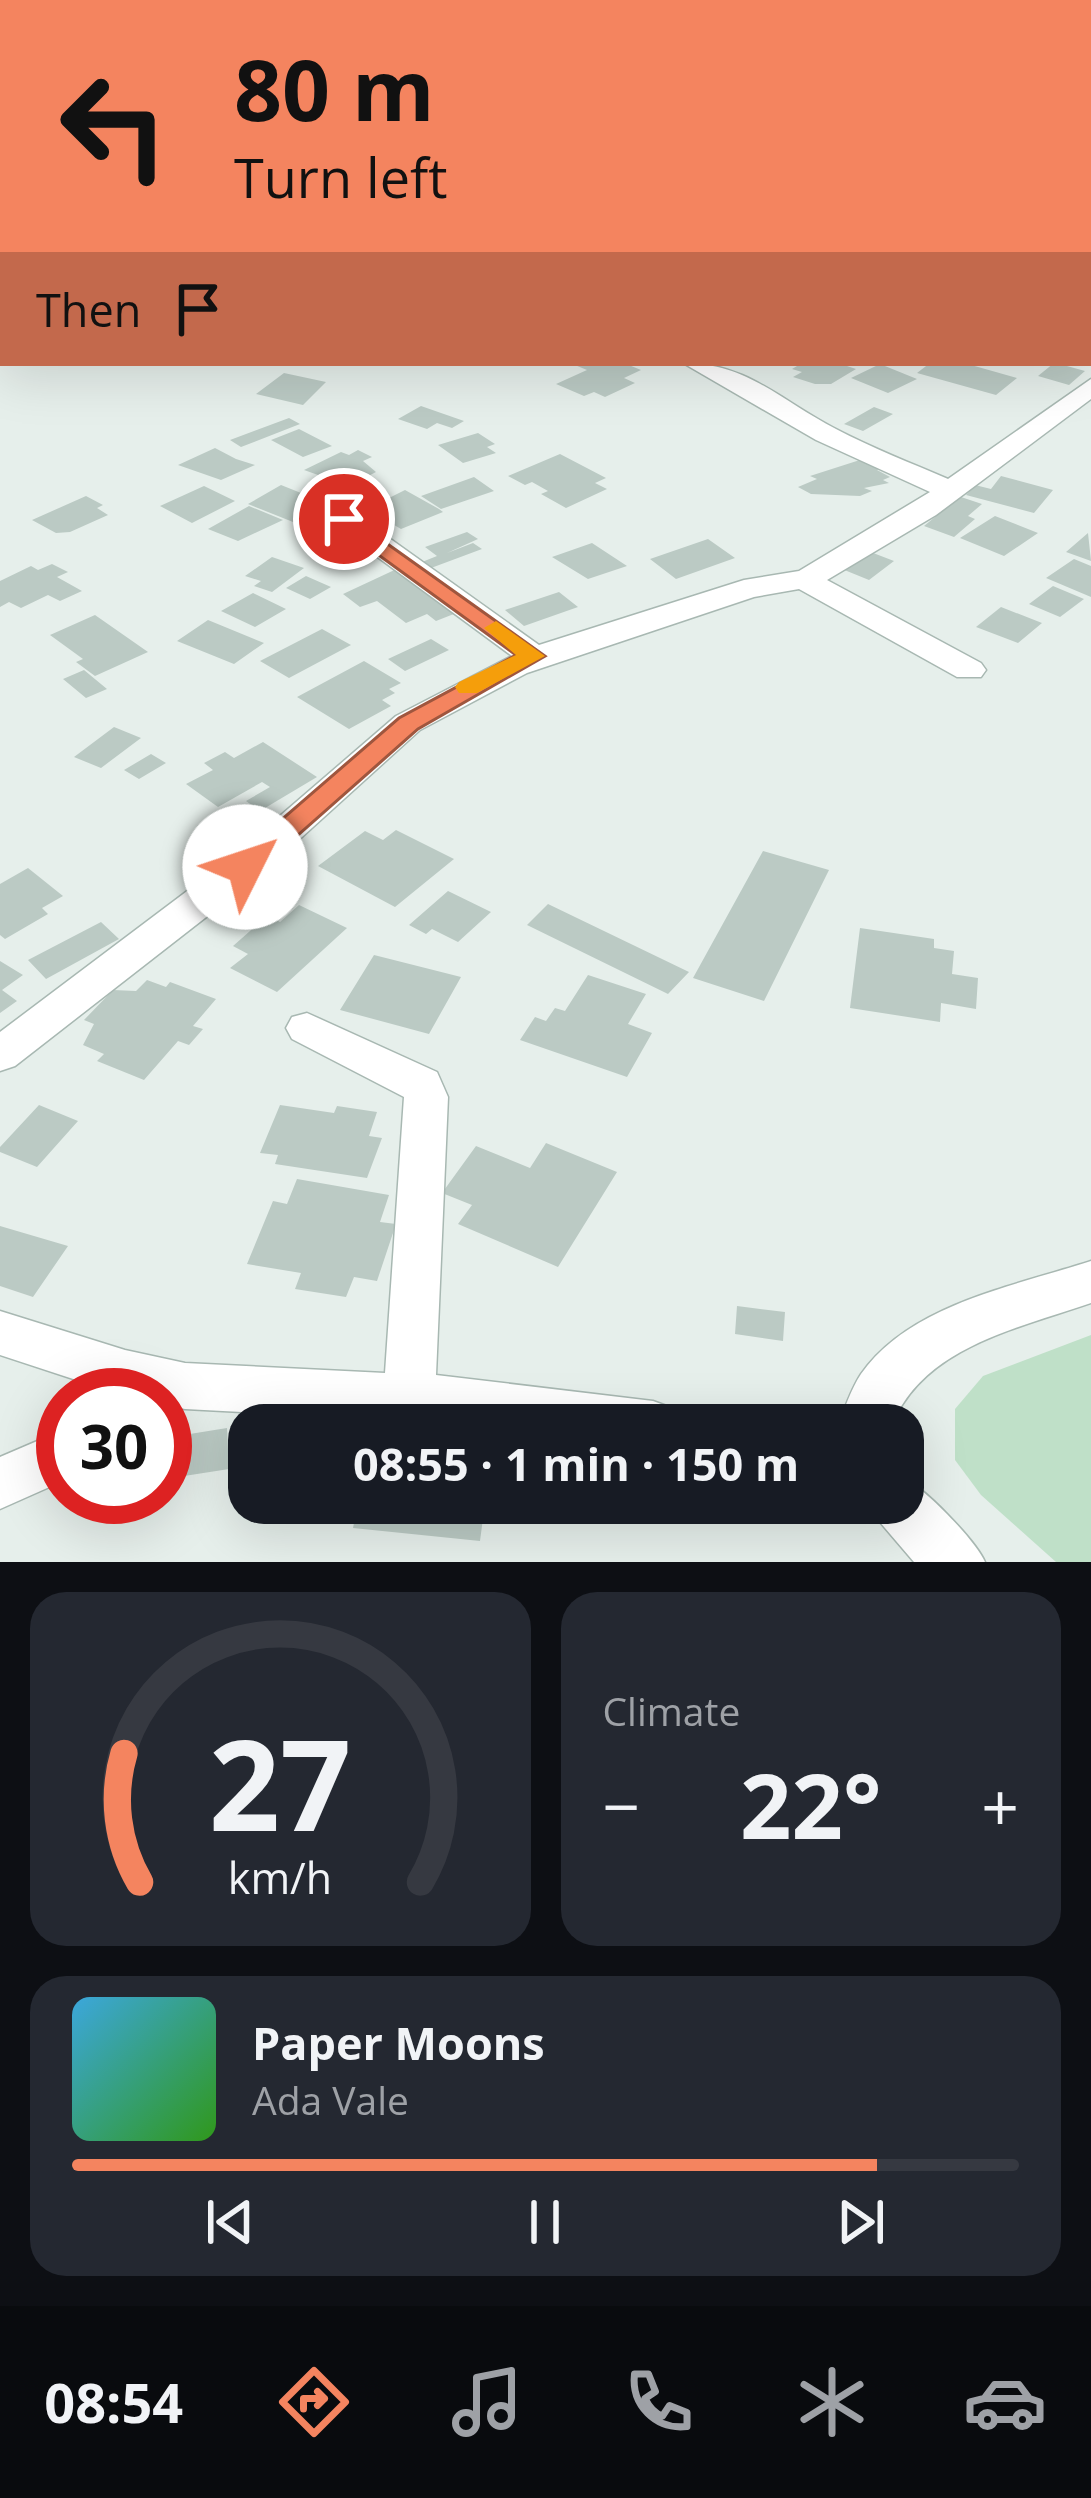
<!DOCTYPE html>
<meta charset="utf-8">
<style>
body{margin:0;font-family:"Open Sans",sans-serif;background:#242831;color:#f1f3f6;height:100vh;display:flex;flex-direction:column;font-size:45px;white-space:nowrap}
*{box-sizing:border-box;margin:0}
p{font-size:39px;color:#9ea1a6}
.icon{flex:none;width:66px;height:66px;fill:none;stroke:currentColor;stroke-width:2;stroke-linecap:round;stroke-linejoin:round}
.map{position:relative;height:1562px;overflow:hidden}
.drawer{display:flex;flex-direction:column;gap:30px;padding:30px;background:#0d0f14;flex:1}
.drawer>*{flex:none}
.banner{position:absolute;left:0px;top:0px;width:1092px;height:366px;box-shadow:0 12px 48px #0002;background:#f4845f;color:#111;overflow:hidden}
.speed{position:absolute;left:36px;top:1368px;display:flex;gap:24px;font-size:60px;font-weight:700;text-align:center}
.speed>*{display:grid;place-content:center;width:156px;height:156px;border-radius:50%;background:#171b24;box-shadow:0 12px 48px #0002;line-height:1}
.speed .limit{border:18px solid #d22;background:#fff;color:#111}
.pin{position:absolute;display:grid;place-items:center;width:102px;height:102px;color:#fff;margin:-51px;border:6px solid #fff;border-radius:50%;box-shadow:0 3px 12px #0007}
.me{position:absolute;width:132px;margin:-66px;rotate:49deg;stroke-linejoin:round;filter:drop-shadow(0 0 9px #0008)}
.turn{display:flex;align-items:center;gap:42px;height:252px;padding:0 36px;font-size:54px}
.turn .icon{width:156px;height:156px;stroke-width:2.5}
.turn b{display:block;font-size:84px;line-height:102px}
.then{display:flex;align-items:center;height:114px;padding:0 36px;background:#0003;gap:24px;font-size:45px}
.big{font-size:90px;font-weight:700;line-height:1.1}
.drawer .widget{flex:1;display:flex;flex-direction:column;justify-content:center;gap:18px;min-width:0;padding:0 42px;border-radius:36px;background:#242831}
.drawer .dial{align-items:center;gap:0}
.dial svg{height:312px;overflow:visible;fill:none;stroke:#363941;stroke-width:7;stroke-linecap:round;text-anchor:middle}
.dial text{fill:#f1f3f6;stroke:none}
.song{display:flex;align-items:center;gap:36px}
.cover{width:144px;height:144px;border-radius:18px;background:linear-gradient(135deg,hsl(200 70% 55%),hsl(110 70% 35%))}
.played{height:12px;border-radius:6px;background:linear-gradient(90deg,#f4845f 85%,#363941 85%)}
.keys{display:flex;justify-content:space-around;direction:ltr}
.heat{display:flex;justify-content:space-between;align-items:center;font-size:66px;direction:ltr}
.drawer .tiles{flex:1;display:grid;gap:30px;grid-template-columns:1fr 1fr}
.widget:last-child{grid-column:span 2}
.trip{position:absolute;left:228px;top:1404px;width:696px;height:120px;border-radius:36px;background:#171b24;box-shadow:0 12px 48px #0002;font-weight:700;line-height:120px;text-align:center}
.tabs{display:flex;height:192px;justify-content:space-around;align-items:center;background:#090b0e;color:#9ea1a6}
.tabs .icon{width:84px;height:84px}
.tabs .selected{color:#f4845f}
.tabs b{font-size:54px;color:#f1f3f6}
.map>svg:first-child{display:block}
.green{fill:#bfe0c8}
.building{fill:#bbcac4}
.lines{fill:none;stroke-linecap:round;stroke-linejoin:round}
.minor-casing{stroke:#a8b8b2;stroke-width:3}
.minor{fill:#fff;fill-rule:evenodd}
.route{fill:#f4845f;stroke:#9f563e;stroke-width:3}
.slow{fill:#f59e0b}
</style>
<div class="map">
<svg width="1091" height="1562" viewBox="0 0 1091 1562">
<rect width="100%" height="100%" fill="#e6efeb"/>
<path class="green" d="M 1091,1335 L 1091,1562 L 1056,1562 L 981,1495 L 955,1460 L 955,1409 L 983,1376 Z"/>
<path class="building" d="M 570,363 L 624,363 L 641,370 L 624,378 L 635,383 L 605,397 L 594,392 L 584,396 L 556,384 L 587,370 Z
M 802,363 L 838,363 L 856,369 L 831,384 L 815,384 L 793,377 L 802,372 L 792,369 Z
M 930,363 L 964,363 L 1017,378 L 996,395 L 917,373 Z
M 1054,363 L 1056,363 L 1085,371 L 1069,385 L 1038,376 Z
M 880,364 L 917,379 L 888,393 L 851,378 Z
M 284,373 L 326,382 L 303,405 L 256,394 Z
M 421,406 L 464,421 L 452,428 L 437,423 L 427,429 L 398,419 Z
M 874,407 L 893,414 L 863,431 L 844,424 Z
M 289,418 L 300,424 L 241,447 L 230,440 Z
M 299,429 L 332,446 L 303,457 L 271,440 Z
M 478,433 L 495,444 L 487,447 L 496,453 L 463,463 L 438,445 Z
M 215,448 L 236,459 L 255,465 L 221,480 L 178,465 Z
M 358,450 L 372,457 L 363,461 L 376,472 L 349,486 L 304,470 L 341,452 L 349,455 Z
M 560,454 L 606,478 L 595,483 L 607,489 L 566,508 L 541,494 L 548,491 L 532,482 L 525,485 L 508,476 Z
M 863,459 L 881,468 L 877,470 L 890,477 L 883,480 L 889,483 L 864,488 L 872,491 L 860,496 L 811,494 L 798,487 L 817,479 L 810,476 Z
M 1001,476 L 1053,490 L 1034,513 L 966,495 L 975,485 L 991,489 Z
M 474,477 L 494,491 L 441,509 L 421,496 Z
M 281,485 L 326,503 L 293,522 L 248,504 Z
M 204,486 L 235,501 L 192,523 L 160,506 Z
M 405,490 L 439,509 L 443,512 L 401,529 L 367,509 Z
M 952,494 L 982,504 L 968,516 L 975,519 L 954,537 L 924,526 L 935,517 L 927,514 Z
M 86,496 L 103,505 L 97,508 L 108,515 L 70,532 L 56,533 L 32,520 Z
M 249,506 L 283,520 L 238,541 L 208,529 Z
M 995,516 L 1038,533 L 1004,556 L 960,538 Z
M 467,532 L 478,539 L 447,553 L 473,543 L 482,549 L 431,568 L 422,562 L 437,556 L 425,547 Z
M 1088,533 L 1091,561 L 1066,552 Z
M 708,539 L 735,558 L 676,579 L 650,559 Z
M 592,543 L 627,566 L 588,579 L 552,557 Z
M 868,551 L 894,561 L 869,580 L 842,569 Z
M 272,557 L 304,568 L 272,592 L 254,586 L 261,581 L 245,576 Z
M 1074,559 L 1091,566 L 1091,597 L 1046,578 Z
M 52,564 L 68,572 L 57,577 L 82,591 L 60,601 L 48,595 L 21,608 L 9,602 L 0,607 L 0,581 L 31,566 L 38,570 Z
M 403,566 L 464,610 L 436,621 L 427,614 L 406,623 L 377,601 L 360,607 L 343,594 Z
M 306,576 L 331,587 L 310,599 L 286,588 Z
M 1053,586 L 1084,599 L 1060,617 L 1029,604 Z
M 559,592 L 578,607 L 524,626 L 505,610 Z
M 253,593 L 286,609 L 255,627 L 221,611 Z
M 1001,607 L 1042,623 L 1018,643 L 976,627 Z
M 95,615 L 148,652 L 95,676 L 76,662 L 83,659 L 50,635 Z
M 208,620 L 264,643 L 234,664 L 177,641 Z
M 322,629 L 351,645 L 289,678 L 260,661 Z
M 431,639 L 449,650 L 405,671 L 388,659 Z
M 364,661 L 401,683 L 389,689 L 395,693 L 382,700 L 391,706 L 349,729 L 297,697 Z
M 84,670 L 107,689 L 86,698 L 63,679 Z
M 114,727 L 141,738 L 101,768 L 74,757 Z
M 263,742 L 317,777 L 260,811 L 246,801 L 270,787 L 262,782 L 218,807 L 186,784 L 213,770 L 204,763 L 225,752 L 234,758 Z
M 151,754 L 166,763 L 139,779 L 124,770 Z
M 396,830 L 454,859 L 395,907 L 318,866 L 365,831 L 383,840 Z
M 763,851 L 829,870 L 764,1001 L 693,978 Z
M 28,868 L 63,896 L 42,908 L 48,914 L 5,939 L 0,935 L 0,884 Z
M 448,891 L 491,912 L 458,942 L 432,929 L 426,934 L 409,925 Z
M 548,904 L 689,972 L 668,994 L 527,925 Z
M 299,905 L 347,928 L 277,992 L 230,968 L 248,954 L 233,946 L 268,915 L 280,922 Z
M 101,922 L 119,939 L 46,979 L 28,960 Z
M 860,928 L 934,939 L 934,948 L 954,951 L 952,974 L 978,978 L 976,1009 L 941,1003 L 940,1022 L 850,1008 Z
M 374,955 L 461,977 L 429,1034 L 340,1010 Z
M 0,961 L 23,975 L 2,990 L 17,1001 L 0,1013 Z
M 588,975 L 646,994 L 628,1024 L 652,1033 L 627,1077 L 520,1040 L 535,1017 L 546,1021 L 555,1008 L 565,1011 Z
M 147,980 L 166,987 L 170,982 L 216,999 L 193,1026 L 203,1029 L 189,1045 L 178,1041 L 144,1080 L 97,1061 L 104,1054 L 83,1045 L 94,1024 L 84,1020 L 113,990 L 136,991 Z
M 39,1105 L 78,1121 L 37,1167 L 0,1152 L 0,1147 Z
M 280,1105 L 334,1113 L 337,1106 L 377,1112 L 369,1136 L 382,1138 L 367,1178 L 275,1164 L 278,1155 L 260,1153 Z
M 546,1143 L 617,1172 L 558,1267 L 458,1224 L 472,1205 L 442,1193 L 476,1146 L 530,1168 Z
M 297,1179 L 389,1195 L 380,1222 L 396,1224 L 377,1281 L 354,1277 L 346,1297 L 295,1289 L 301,1273 L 247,1264 L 273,1201 L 287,1204 Z
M 0,1226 L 68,1246 L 33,1297 L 0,1286 Z
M 737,1306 L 785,1312 L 783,1341 L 735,1334 Z
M 227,1428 L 229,1469 L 165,1479 L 165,1438 Z
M 358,1503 L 485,1503 L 480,1541 L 353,1528 Z"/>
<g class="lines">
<g class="minor-casing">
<path id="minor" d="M 239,0 L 457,0 L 237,3 Z
M 1051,0 L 1070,0 L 1072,3 L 1053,3 Z
M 1091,15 L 1091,26 L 1089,27 L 1089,16 Z
M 0,30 L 3,30 L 3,40 L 0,40 Z
M 1089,59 L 1091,59 L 1091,70 L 1089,70 Z
M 0,86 L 3,86 L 3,96 L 0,96 Z
M 1089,111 L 1091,111 L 1091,121 L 1089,121 Z
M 0,133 L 3,133 L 3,145 L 0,145 Z
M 3,200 L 3,212 L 0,213 L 0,201 Z
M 1089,217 L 1091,217 L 1091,229 L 1089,229 Z
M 0,276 L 3,276 L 3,290 L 0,290 Z
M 683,363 C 748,363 781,401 836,429 C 872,448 911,463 948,479 L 1091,379 L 1091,399 L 936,515 L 827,580 L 981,663 L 986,670 L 981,677 L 957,677 L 799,589 L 754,597 L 527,673 L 420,730 L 259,876 L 15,1066 L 0,1071 L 0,1032 L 231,858 L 396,716 L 512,656 L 334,525 L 329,519 L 334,513 L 354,513 L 539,645 L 744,580 L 799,571 L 930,492 L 816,440 Z
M 307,1013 L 437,1072 L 448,1097 L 436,1375 L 653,1401 L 672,1408 L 680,1425 L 488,1425 L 185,1409 L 165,1405 L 165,1395 L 122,1395 L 0,1355 L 0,1311 L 125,1350 L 185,1363 L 385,1373 L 404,1097 L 292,1039 L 286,1028 L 292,1017 Z
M 1091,1261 L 1091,1303 C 1019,1328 923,1347 892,1425 L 838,1425 C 845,1408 851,1389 861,1374 C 910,1304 1015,1286 1091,1261 Z
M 63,1430 L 63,1481 L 0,1509 L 0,1457 Z
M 903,1478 C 924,1487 976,1541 985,1562 L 914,1562 L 879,1521 L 871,1503 L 903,1503 Z"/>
</g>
<use href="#minor" class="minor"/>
</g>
<path class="route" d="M 344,513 L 545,656 L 418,729 L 255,873 L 235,873 L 231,867 L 235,860 L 399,718 L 516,655 L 336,524 L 336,515 Z"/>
<path class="slow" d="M 496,621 L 545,656 L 477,693 L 459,693 L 455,687 L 459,682 L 516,655 L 484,628 Z"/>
</svg>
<div class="speed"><div class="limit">30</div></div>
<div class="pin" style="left:344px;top:519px;background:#d93025"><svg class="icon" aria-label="arrive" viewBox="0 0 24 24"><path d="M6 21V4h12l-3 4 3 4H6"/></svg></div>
<svg class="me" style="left:245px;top:867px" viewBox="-20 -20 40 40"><circle r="19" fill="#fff"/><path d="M0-13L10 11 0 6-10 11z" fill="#f4845f"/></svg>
<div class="trip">08:55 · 1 min · 150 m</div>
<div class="banner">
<div class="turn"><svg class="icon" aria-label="left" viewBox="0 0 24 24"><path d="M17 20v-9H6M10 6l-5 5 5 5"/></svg><div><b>80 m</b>Turn left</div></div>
<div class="then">Then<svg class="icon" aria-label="arrive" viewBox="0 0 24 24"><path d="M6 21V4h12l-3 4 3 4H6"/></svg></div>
</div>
</div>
<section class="drawer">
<div class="tiles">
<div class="widget dial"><svg viewBox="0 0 100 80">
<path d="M14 69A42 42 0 1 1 86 69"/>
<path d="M14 69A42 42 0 0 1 10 36" stroke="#f4845f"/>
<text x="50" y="56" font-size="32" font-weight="700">27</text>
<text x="50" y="72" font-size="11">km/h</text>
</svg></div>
<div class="widget"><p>Climate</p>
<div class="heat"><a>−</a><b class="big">22°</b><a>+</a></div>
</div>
<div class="widget">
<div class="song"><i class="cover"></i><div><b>Paper Moons</b><p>Ada Vale</p></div></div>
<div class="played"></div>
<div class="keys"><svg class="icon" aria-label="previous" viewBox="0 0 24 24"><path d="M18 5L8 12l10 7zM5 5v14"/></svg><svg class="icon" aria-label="pause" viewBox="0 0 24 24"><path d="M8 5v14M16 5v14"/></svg><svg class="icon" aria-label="next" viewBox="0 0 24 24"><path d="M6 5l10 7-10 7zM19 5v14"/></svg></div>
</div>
</div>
</section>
<nav class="tabs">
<b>08:54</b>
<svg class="icon selected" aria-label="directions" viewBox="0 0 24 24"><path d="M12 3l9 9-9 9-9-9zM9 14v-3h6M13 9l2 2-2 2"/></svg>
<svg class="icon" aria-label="music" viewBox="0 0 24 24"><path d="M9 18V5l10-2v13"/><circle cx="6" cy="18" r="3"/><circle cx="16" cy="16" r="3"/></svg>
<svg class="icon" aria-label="phone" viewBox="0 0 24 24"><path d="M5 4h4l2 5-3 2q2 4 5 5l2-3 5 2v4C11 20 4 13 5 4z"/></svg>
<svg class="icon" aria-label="climate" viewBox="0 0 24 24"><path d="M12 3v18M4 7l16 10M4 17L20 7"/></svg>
<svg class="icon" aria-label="car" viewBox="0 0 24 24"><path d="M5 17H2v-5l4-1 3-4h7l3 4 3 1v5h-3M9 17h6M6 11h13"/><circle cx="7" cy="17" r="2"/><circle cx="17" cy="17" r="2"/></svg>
</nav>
